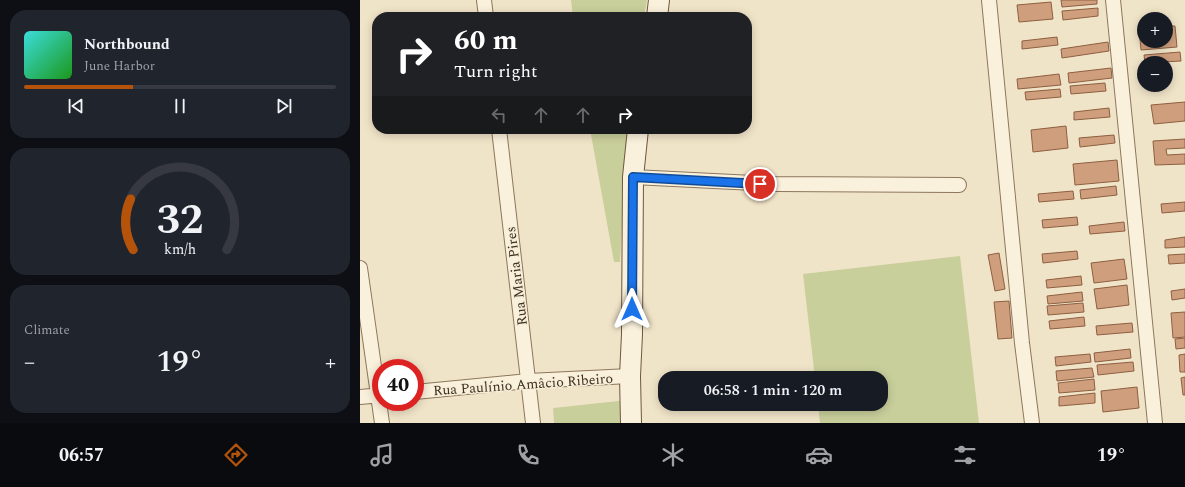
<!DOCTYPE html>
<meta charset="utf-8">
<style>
body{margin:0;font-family:Spectral,serif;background:#20242c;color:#f1f3f6;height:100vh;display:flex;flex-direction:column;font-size:15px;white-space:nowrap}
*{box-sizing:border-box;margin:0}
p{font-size:13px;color:#9ea1a6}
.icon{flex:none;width:22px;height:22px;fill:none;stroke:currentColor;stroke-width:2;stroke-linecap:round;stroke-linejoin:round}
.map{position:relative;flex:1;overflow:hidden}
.side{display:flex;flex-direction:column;gap:10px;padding:10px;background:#0d0f14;width:360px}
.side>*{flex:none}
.top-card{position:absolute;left:12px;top:12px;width:380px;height:122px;border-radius:16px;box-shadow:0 2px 10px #0003;background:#202124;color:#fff;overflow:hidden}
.controls{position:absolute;left:777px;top:12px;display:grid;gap:8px}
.controls a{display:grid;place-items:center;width:36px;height:36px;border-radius:50%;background:#171b24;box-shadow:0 2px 10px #0003;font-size:20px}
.speed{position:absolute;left:12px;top:359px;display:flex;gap:8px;font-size:20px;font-weight:700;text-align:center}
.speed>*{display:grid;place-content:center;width:52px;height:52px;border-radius:50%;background:#171b24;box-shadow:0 2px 10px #0003;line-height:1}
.speed .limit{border:6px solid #d22;background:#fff;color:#111}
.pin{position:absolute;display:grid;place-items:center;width:34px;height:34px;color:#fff;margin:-17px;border:2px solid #fff;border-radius:50%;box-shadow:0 1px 4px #0007}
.me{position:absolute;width:44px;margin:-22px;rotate:0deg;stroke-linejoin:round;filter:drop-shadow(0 0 3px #0008)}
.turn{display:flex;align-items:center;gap:14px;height:84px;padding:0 16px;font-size:18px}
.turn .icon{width:52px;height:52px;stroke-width:2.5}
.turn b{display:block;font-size:28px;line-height:34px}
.lanes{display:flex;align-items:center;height:38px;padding:0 16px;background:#0003;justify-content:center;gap:20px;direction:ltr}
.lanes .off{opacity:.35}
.big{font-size:30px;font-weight:600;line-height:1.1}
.side .tile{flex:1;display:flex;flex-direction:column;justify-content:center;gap:6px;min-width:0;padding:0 14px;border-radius:16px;background:#20242c}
.side .dial{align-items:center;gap:0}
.dial svg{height:104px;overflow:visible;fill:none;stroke:#363941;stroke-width:7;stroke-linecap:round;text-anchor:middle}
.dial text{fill:#f1f3f6;stroke:none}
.song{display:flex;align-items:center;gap:12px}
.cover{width:48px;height:48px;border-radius:6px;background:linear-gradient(135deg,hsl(180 70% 55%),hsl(120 70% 35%))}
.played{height:4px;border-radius:2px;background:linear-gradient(90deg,#b45309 35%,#363941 35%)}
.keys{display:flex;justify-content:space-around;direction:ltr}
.heat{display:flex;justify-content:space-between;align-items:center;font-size:22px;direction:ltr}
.trip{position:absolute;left:298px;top:371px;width:230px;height:40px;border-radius:16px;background:#171b24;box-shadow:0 2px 10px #0003;font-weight:600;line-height:40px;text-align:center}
.tabs{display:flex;height:64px;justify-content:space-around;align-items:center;background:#090b0e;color:#9ea1a6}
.tabs .icon{width:28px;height:28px}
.tabs .current{color:#b45309}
.tabs b{font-size:18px;color:#f1f3f6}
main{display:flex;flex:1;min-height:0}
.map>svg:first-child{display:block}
.green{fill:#c9cf9b}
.building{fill:#cf9f7d;stroke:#8d5f41}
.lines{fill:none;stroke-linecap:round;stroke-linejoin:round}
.street-casing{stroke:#8d765c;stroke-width:16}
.secondary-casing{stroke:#6f573f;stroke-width:22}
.street{stroke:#faf1dc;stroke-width:14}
.secondary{stroke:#faf1dc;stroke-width:20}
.route-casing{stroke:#114b97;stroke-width:10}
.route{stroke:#1a73e8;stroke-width:7}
.labels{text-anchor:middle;stroke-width:3;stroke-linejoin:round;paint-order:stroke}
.street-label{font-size:14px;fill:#3d2e20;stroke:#f7eed8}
</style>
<main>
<section class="side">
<div class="tile">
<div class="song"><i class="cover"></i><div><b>Northbound</b><p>June Harbor</p></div></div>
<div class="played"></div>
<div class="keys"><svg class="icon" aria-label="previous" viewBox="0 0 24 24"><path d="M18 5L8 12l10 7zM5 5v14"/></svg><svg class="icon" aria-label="pause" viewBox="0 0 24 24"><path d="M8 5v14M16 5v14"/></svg><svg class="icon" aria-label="next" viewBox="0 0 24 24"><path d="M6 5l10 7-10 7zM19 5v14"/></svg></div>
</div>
<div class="tile dial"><svg viewBox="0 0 100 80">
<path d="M14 69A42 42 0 1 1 86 69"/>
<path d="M14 69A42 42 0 0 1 12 30" stroke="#b45309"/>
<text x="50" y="56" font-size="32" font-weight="700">32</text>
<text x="50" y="72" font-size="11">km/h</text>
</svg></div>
<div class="tile"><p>Climate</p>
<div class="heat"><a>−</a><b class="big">19°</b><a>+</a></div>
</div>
</section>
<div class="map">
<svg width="825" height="423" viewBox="0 0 825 423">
<rect width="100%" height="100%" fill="#f0e4c8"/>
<path class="green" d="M 211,0 L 287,0 L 284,17 L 213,17 Z
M 230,129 L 267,129 L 260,262 L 254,262 Z
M 600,256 L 619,423 L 460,423 L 458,404 L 521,404 L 521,378 L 455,378 L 443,274 Z
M 268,400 L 268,423 L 194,423 L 193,408 Z"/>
<path class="building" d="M 701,0 L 737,0 L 737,4 L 702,7 Z
M 691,2 L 693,19 L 659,22 L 657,5 Z
M 738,8 L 738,16 L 703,20 L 702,11 Z
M 806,26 L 815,26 L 817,47 L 781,50 L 779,29 L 784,28 L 784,41 L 806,41 Z
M 697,37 L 698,45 L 662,49 L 662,41 Z
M 748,42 L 749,51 L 702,58 L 701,49 Z
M 820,52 L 821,61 L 785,63 L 784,55 Z
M 751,68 L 752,78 L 709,83 L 708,73 Z
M 699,74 L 701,85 L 658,89 L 657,79 Z
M 745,83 L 746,91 L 711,94 L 710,86 Z
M 700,89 L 701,97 L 666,100 L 665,92 Z
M 825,102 L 825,121 L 794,124 L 791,105 Z
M 749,108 L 750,117 L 714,120 L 714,112 Z
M 706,126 L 708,148 L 673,152 L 671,130 Z
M 754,135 L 755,143 L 720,147 L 719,138 Z
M 825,139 L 825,148 L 806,149 L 807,155 L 825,154 L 825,164 L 795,165 L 793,141 Z
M 757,160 L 759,181 L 715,185 L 713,164 Z
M 756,186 L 757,195 L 721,199 L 720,190 Z
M 713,191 L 714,199 L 679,202 L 678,194 Z
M 825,202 L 825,211 L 802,213 L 801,204 Z
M 717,217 L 718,225 L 683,228 L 682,220 Z
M 764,222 L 765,231 L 730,234 L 729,226 Z
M 825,237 L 825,247 L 805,248 L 805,240 Z
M 717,251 L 718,259 L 683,263 L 682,254 Z
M 639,253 L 645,289 L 635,291 L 628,255 Z
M 825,254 L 825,263 L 809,264 L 808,255 Z
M 764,259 L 767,279 L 734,283 L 731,263 Z
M 721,276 L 722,285 L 687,288 L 686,280 Z
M 767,285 L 769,305 L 737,309 L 734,289 Z
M 825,289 L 825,298 L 812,300 L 811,291 Z
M 722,292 L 723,301 L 688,304 L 687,296 Z
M 649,301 L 652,338 L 638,339 L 634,302 Z
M 723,303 L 724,312 L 688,315 L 687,306 Z
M 825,312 L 825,337 L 813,338 L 811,313 Z
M 724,317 L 725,326 L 690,329 L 689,321 Z
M 772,323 L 773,332 L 737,335 L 736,326 Z
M 825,338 L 825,348 L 816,349 L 815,339 Z
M 770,349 L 771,358 L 735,362 L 734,353 Z
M 730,354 L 731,362 L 696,366 L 695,357 Z
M 825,354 L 825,372 L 820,372 L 819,355 Z
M 773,362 L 774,371 L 738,375 L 737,365 Z
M 732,368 L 734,377 L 697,381 L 696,371 Z
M 825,377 L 825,395 L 823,395 L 821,378 Z
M 734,379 L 735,390 L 699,393 L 698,383 Z
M 777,387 L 779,408 L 743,412 L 741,391 Z
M 735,393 L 735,403 L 699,406 L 699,397 Z"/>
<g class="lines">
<g class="street-casing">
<path id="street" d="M 124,0 L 126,17
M 629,0 L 662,343 L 672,423
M 753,0 L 795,423
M 139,129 L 173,423
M 273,177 L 416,184 L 599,185
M 0,268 L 22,423
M 55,392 L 168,381 L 270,376
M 0,397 L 21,395"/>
</g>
<g class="secondary-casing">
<path id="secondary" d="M 297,17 L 299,0
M 271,423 L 270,376 L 272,334 L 273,177 L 278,129"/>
</g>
<use href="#street" class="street"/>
<use href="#secondary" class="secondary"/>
</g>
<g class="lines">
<g class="route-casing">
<path id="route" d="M 272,309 L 273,177 L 400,184"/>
</g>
<use href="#route" class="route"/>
</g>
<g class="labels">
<g class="street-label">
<text transform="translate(156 276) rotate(-97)" y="5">Rua Maria Pires</text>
<text transform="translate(163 384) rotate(-4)" y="5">Rua Paulínio Amâcio Ribeiro</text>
</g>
</g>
</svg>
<div class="controls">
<a>+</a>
<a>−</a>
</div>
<div class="speed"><div class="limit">40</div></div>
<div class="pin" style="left:400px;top:184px;background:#d93025"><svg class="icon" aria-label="arrive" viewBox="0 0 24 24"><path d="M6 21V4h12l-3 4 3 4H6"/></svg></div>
<svg class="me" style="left:272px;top:309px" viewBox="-20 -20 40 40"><path d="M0-17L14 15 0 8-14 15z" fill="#1a73e8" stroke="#fff" stroke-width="4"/></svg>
<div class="trip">06:58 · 1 min · 120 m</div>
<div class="top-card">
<div class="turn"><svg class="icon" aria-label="right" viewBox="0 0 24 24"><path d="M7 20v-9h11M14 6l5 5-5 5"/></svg><div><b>60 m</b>Turn right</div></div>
<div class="lanes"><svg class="icon off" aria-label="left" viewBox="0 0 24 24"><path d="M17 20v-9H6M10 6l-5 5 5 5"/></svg><svg class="icon off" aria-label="ahead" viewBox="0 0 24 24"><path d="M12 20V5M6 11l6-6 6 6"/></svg><svg class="icon off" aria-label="ahead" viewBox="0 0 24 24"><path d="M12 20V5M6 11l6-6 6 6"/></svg><svg class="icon" aria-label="right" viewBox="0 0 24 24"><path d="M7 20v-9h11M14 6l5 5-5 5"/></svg></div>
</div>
</div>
</main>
<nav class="tabs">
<b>06:57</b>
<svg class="icon current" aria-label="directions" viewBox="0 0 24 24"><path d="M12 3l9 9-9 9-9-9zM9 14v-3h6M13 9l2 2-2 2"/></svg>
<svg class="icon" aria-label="music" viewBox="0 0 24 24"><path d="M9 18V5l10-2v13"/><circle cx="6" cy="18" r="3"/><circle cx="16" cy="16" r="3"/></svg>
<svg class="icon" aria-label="phone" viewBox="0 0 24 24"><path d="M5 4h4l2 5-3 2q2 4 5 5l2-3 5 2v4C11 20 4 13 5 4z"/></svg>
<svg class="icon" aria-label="climate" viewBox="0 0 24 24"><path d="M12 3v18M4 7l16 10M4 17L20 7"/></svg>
<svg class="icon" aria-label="car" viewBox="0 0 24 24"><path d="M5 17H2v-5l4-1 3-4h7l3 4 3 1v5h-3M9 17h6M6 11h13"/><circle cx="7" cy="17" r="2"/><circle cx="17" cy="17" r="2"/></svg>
<svg class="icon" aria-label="filters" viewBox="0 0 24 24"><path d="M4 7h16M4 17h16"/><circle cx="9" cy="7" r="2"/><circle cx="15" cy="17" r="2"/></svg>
<b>19°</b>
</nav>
